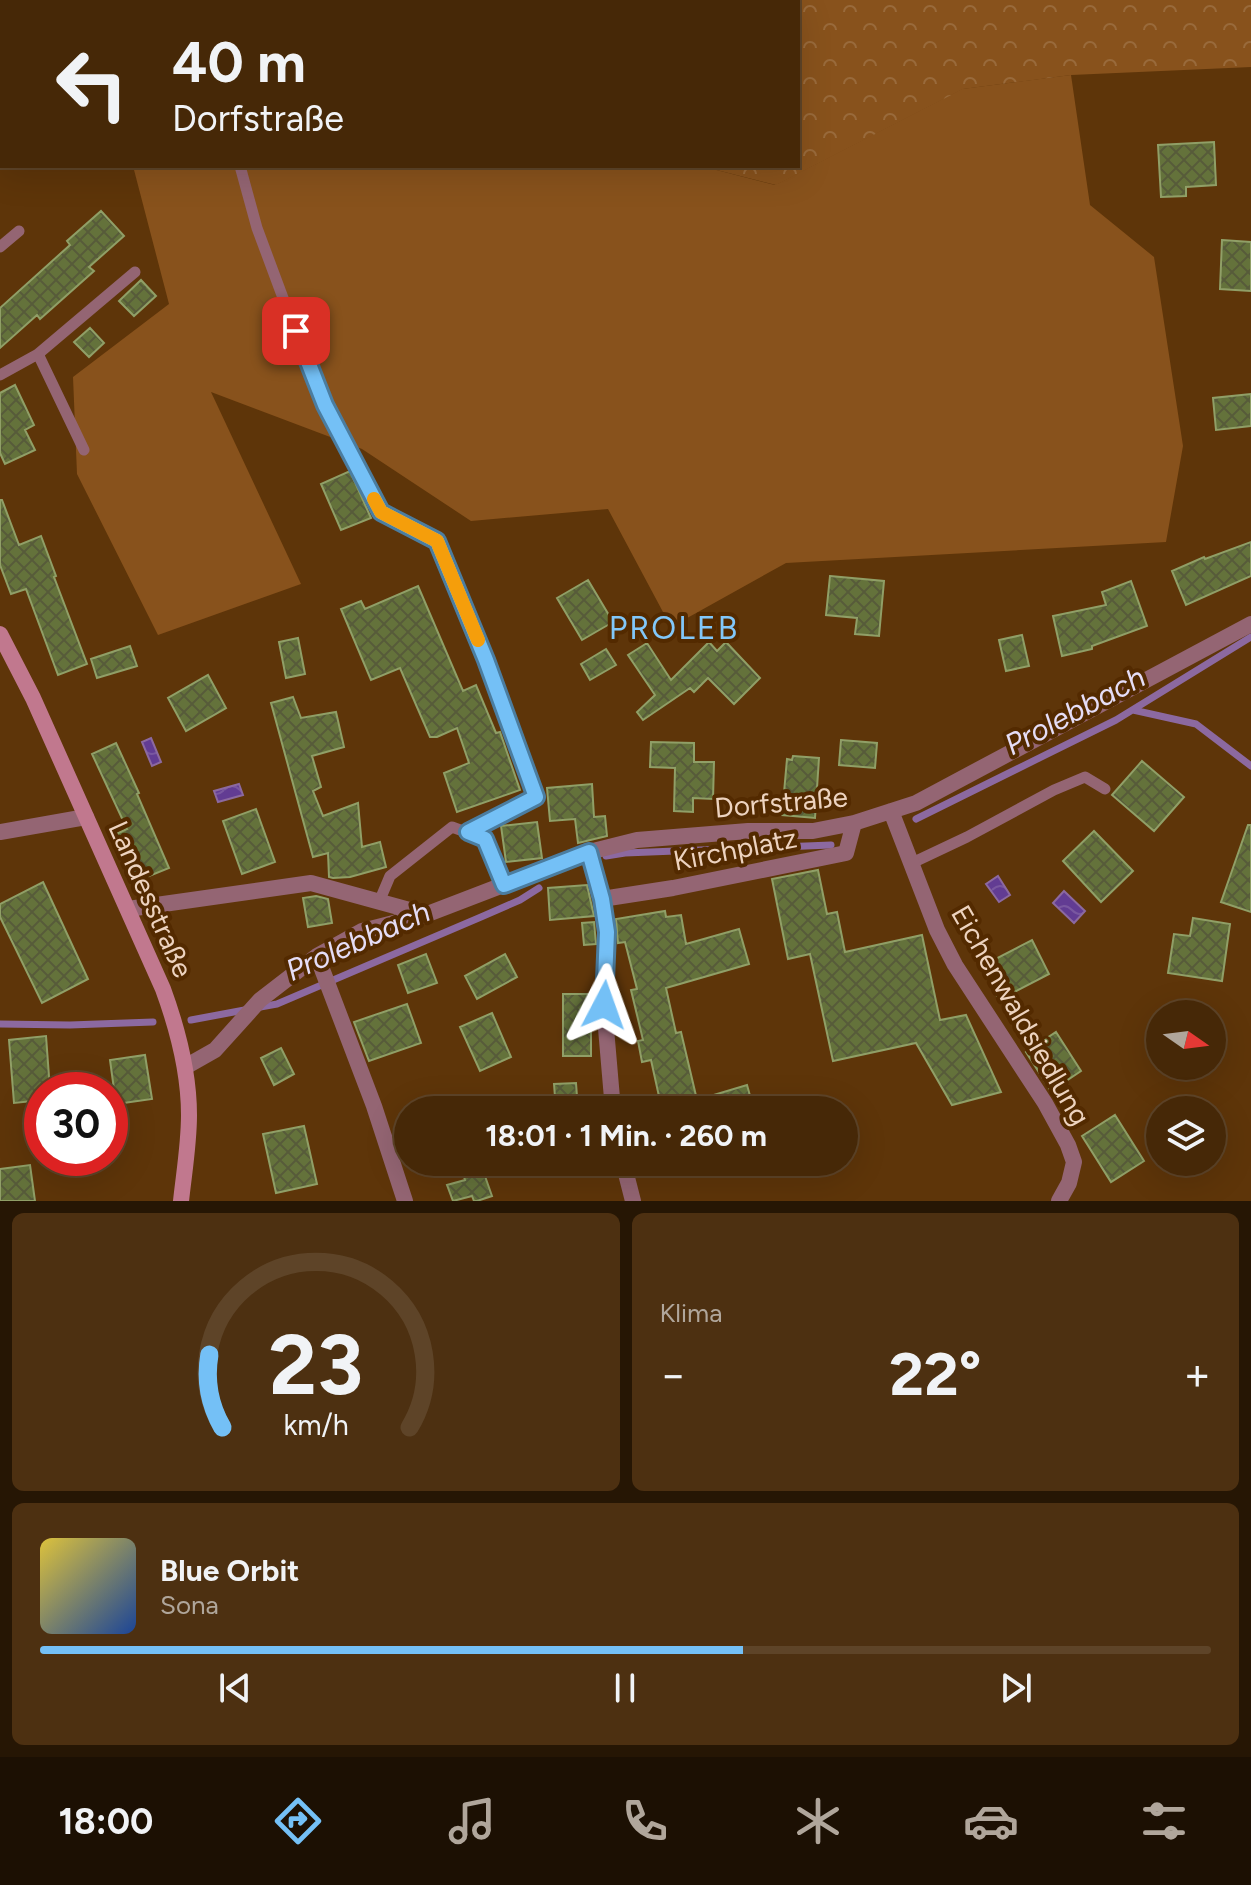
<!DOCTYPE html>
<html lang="de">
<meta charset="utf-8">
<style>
body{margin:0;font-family:Figtree,sans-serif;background:#4d3011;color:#f1f3f6;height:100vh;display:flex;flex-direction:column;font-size:30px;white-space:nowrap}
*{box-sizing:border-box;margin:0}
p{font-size:26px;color:#b0a69b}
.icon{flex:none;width:44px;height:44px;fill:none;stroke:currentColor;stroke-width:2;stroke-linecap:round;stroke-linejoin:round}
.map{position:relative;height:1201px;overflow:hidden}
.panel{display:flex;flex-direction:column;gap:12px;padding:12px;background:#261604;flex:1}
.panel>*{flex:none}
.banner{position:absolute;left:0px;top:0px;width:800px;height:168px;box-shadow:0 8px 32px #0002,0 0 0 2px #5e4428;background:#462807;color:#f1f3f6;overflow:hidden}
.needle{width:52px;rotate:104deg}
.fabs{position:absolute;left:1146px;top:1000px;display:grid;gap:16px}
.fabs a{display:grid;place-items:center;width:80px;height:80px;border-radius:50%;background:#462807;box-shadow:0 8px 32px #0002,0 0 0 2px #5e4428;font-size:40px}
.speed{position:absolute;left:24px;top:1072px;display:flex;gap:16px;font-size:40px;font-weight:700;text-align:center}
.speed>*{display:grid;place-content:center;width:104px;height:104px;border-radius:50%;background:#462807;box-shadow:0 8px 32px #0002,0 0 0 2px #5e4428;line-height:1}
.speed .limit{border:12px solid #d22;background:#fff;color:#111}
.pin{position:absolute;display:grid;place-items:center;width:68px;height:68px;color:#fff;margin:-34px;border-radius:16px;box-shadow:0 4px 12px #0006}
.me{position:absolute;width:88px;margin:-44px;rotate:4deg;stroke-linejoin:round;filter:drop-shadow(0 0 6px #0008)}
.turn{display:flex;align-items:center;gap:28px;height:168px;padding:0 40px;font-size:36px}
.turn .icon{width:104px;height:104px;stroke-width:2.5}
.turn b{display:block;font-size:56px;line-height:68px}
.big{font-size:60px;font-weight:700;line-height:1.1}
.panel .card{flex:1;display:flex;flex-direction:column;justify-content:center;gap:12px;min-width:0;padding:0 28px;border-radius:12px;background:#4d3011}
.panel .dial{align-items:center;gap:0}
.dial svg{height:208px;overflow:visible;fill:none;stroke:#5e4428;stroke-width:7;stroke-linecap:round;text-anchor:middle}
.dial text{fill:#f1f3f6;stroke:none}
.song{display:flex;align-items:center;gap:24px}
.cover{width:96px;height:96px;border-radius:12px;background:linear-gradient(135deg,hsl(50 70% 55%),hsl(220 70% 35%))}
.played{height:8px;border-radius:4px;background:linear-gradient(90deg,#74c0f6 60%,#5e4428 60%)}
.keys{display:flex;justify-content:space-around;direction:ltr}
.heat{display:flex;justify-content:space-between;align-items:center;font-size:44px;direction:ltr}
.panel .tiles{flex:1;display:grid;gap:12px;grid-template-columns:1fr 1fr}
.card:last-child{grid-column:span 2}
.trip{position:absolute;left:394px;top:1096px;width:464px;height:80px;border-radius:40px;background:#462807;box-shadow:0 8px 32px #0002,0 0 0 2px #5e4428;font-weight:700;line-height:80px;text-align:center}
.menu{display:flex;height:128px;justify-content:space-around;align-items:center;background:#1c1003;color:#b0a69b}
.menu .icon{width:56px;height:56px}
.menu .active{color:#74c0f6}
.menu b{font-size:36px;color:#f1f3f6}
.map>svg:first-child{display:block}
.green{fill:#88521c}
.forest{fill:url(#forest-crowns)}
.water{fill:url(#water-waves);stroke:#8c69a0;stroke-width:2}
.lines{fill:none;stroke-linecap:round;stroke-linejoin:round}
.stream{stroke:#8c69a0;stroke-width:7}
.building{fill:url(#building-cross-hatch);stroke:#909f67;stroke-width:2}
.service{stroke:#946573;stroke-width:11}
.minor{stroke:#946573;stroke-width:16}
.secondary{stroke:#c1788e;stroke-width:16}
.route-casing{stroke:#4b7da0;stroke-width:20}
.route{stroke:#74c0f6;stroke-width:14}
.slow{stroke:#f59e0b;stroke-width:14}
.labels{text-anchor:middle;stroke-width:8;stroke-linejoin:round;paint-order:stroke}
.street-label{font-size:28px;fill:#edd3bf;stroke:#532a00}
.water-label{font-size:30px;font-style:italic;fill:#e5ddf6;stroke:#532a00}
.quarter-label{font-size:32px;letter-spacing:2px;fill:#81c7f9;stroke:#532a00}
</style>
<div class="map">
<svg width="1251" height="1201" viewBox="0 0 1251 1201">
<defs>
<pattern id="forest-crowns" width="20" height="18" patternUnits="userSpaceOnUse" patternTransform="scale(2)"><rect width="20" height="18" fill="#88521c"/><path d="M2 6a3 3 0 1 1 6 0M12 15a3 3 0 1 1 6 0" fill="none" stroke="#996a3b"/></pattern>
<pattern id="water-waves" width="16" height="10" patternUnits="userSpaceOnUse" patternTransform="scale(2)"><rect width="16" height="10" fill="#623c93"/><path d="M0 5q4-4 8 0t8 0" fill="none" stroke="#7957a0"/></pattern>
<pattern id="building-cross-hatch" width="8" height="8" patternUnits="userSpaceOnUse" patternTransform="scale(2)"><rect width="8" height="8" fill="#64723b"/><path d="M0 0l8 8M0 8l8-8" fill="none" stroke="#575b3a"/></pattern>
</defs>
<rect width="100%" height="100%" fill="#5e3509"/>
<path class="green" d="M 1071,75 L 1090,205 L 1154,257 L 1183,446 L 1166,542 L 786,563 L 671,627 L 608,509 L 471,521 L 362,449 L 211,392 L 301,584 L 158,635 L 77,474 L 73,377 L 169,304 L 133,166 L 701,166 L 775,185 L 962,89 Z"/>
<path class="forest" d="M 400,0 L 1251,0 L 1251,67 L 1071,75 L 963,89 L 776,185 L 701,166 L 798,166 L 798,2 L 399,2 Z"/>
<path class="water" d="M 151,738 L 161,762 L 152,766 L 142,742 Z
M 239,784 L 243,795 L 218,802 L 214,791 Z
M 998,876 L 1010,895 L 999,902 L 986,884 Z
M 1064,891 L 1085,911 L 1074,923 L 1053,903 Z"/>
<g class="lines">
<path class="stream" d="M 1133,710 L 1196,724 L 1251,766
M 916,819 L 1116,720 L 1251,637
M 606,856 L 625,853 L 831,845
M 191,1020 L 277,1004 L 481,917 L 520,900 L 539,888
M 0,1024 L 70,1025 L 153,1022"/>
</g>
<path class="building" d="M 1214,142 L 1216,185 L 1186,187 L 1186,196 L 1161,197 L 1158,145 Z
M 101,211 L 124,236 L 89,267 L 94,271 L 40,319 L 37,315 L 0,348 L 0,308 L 70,245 L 67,241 Z
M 1222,240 L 1251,242 L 1251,291 L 1220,289 Z
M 141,280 L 156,296 L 134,316 L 119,301 Z
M 90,328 L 104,343 L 89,357 L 74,342 Z
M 15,385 L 34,425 L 25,430 L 35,450 L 5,464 L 0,453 L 0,393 Z
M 1251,394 L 1251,426 L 1216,430 L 1213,398 Z
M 350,471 L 371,518 L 341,530 L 321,484 Z
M 0,500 L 2,500 L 19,545 L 41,536 L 56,576 L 54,577 L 87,664 L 58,675 L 26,589 L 11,594 L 0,565 Z
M 1251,542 L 1251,576 L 1186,605 L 1172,571 L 1204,557 L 1205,559 Z
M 830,576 L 884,581 L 879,636 L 855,634 L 857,618 L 826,615 Z
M 588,580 L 613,622 L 582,640 L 557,598 Z
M 1131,581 L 1147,626 L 1092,646 L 1092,649 L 1062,656 L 1053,616 L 1106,605 L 1102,592 Z
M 418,586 L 463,691 L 476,685 L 496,733 L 500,732 L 520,790 L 457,812 L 444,773 L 469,763 L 457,728 L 437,737 L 430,737 L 400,668 L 371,680 L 341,609 L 361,601 L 365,609 Z
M 1022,635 L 1029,666 L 1006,671 L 999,640 Z
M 298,638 L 305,674 L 286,678 L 279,642 Z
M 709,642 L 717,651 L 726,642 L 760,678 L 734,704 L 708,678 L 694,692 L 690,688 L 643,720 L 637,712 L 655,695 L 628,655 L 647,643 L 671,680 Z
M 130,646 L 137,666 L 97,678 L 91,659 Z
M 606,649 L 616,665 L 590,680 L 581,664 Z
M 208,675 L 226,708 L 186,731 L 168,698 Z
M 293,697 L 301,718 L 336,712 L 344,747 L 312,756 L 321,787 L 313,791 L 323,816 L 358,803 L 362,847 L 380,842 L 386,867 L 350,877 L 333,878 L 329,877 L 328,853 L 313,857 L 271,703 Z
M 841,740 L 877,743 L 875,768 L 839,765 Z
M 651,742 L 694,743 L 694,762 L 714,762 L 713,799 L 693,798 L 693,812 L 674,811 L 675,768 L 650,767 Z
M 116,743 L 139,793 L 137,794 L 169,868 L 132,883 L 112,836 L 127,829 L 92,754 Z
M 793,756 L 819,758 L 815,818 L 782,815 L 787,759 L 792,760 Z
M 1142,761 L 1184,797 L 1154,831 L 1112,795 Z
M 592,784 L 594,817 L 605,816 L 607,836 L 578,843 L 575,819 L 550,821 L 547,788 Z
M 256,809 L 275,862 L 242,874 L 223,821 Z
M 537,822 L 542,858 L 506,862 L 501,826 Z
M 1248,825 L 1251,825 L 1251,912 L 1221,902 Z
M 1094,831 L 1133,871 L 1101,902 L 1063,861 Z
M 818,870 L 827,914 L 837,912 L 845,952 L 922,935 L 940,1020 L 966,1015 L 1001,1092 L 952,1105 L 916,1043 L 833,1061 L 810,954 L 788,959 L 772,879 Z
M 43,882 L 88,979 L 42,1003 L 0,917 L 0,904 Z
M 587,885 L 594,916 L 550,920 L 548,888 Z
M 316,896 L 328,899 L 332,923 L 308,927 L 303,898 Z
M 665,911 L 666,917 L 681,915 L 686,944 L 739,929 L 749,964 L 666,988 L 676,1033 L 681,1032 L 697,1100 L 747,1085 L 754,1110 L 662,1110 L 651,1060 L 642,1062 L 638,1041 L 643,1040 L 631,990 L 637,989 L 625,942 L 618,943 L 616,919 Z
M 1193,918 L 1230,924 L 1222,981 L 1168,973 L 1174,934 L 1190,936 Z
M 594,922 L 596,944 L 584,945 L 582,923 Z
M 1032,940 L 1049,974 L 999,1000 L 982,966 Z
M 426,954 L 437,983 L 408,993 L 398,965 Z
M 505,954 L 517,977 L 477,999 L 465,976 Z
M 563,994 L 591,994 L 591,1056 L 563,1056 Z
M 407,1004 L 421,1043 L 369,1061 L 354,1022 Z
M 492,1013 L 511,1057 L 480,1071 L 460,1027 Z
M 1056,1032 L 1081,1071 L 1051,1091 L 1026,1052 Z
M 46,1036 L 50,1090 L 42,1090 L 42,1100 L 14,1103 L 9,1040 Z
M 281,1048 L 294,1074 L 274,1085 L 261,1058 Z
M 145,1055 L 152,1099 L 116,1104 L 110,1060 Z
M 576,1083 L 578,1110 L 556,1110 L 554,1084 Z
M 1115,1115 L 1144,1161 L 1111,1182 L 1082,1136 Z
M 304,1126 L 317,1184 L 276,1193 L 263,1134 Z
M 475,1162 L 480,1162 L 492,1196 L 477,1201 L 474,1201 L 472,1196 L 453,1201 L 447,1185 L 465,1180 L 461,1167 Z
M 30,1165 L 35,1201 L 0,1201 L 0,1169 Z"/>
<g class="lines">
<path class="service" d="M 265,2 L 269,0
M 240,166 L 257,228 L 305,357 L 325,405 L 381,512 L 437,541 L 486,660 L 536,797 L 468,832
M 0,247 L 19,231
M 38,354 L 84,450
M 0,375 L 38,354 L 135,272
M 912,863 L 967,837 L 1054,790 L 1085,777 L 1105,789
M 379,902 L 390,876 L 452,827 L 485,839 L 504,885"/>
<path class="minor" d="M 39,0 L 42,2
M 891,811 L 937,930 L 955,965 L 1045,1103 L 1068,1145 L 1074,1162 L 1069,1183 L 1059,1201
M 0,832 L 86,817
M 589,852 L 602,899 L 607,932 L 604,1005 L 613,1110
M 602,899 L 673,888 L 846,853 L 854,823
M 128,909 L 311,883 L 424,914
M 317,956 L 374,1106 L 405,1201
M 185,1067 L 215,1050 L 260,1000 L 317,956 L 362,931 L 425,915 L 589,852 L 637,840 L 748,831 L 813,831 L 854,823 L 916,803 L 1251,624
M 623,1162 L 633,1201"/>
<path class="secondary" d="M 0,634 L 33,698 L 163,989 C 178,1030 189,1071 189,1115 C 189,1144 184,1173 181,1201"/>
</g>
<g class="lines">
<g class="route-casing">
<path id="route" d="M 296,331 L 325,405 L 381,512 L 437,541 L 486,660 L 536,797 L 468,832 L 485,839 L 504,885 L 589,852 L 602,899 L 607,932 L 604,1005"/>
</g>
<use href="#route" class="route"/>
<path class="slow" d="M 374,499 L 381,512 L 437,541 L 478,640"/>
</g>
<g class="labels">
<g class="street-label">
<text transform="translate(781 802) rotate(-5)" y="10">Dorfstraße</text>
<text transform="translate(735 849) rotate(-11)" y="10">Kirchplatz</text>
<text transform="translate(151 899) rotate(66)" y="10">Landesstraße</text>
<text transform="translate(1021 1015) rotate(60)" y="10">Eichenwaldsiedlung</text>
</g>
<g class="water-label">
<text transform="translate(1075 711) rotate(-28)" y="10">Prolebbach</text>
<text transform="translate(358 941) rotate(-24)" y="10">Prolebbach</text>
</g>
<g class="quarter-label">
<text x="674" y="639">PROLEB</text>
</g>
</g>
</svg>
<div class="fabs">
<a><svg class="needle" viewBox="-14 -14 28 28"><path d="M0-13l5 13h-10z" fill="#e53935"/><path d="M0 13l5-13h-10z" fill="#b0a69b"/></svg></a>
<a><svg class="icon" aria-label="layers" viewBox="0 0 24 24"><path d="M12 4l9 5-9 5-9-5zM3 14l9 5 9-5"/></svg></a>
</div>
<div class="speed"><div class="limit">30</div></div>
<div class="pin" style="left:296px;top:331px;background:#d93025"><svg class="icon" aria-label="arrive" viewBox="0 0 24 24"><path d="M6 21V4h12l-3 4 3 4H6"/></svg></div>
<svg class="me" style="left:604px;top:1005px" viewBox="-20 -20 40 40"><path d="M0-17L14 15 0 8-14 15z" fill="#74c0f6" stroke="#fff" stroke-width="4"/></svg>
<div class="trip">18:01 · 1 Min. · 260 m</div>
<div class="banner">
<div class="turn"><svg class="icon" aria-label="left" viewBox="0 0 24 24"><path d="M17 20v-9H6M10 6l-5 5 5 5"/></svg><div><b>40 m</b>Dorfstraße</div></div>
</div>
</div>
<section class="panel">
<div class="tiles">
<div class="card dial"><svg viewBox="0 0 100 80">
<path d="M14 69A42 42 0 1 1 86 69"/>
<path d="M14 69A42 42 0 0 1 9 41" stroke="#74c0f6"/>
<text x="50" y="56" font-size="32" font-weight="700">23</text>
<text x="50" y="72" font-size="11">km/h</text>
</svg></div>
<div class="card"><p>Klima</p>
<div class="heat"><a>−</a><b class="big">22°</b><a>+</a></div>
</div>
<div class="card">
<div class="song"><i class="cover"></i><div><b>Blue Orbit</b><p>Sona</p></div></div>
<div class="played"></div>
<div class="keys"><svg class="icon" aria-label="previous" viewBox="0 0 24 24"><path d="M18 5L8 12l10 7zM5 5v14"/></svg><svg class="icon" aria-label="pause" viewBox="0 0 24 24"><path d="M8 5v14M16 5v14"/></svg><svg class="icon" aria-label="next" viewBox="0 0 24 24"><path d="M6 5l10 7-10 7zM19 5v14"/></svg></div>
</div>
</div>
</section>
<nav class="menu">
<b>18:00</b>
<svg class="icon active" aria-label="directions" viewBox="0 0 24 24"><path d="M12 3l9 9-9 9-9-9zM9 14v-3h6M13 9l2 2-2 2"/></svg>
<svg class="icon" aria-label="music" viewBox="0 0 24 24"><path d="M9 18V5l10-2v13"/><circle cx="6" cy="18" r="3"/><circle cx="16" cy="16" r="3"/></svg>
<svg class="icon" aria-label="phone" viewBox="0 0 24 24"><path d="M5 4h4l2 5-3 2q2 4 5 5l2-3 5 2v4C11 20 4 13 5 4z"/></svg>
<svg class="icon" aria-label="climate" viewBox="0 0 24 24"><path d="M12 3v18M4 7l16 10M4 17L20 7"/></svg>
<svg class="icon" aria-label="car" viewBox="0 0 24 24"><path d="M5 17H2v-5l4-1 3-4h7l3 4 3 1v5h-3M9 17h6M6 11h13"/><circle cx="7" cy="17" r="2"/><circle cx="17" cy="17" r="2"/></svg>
<svg class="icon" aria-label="filters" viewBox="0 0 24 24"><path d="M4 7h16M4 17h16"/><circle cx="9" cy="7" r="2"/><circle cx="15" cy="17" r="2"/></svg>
</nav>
